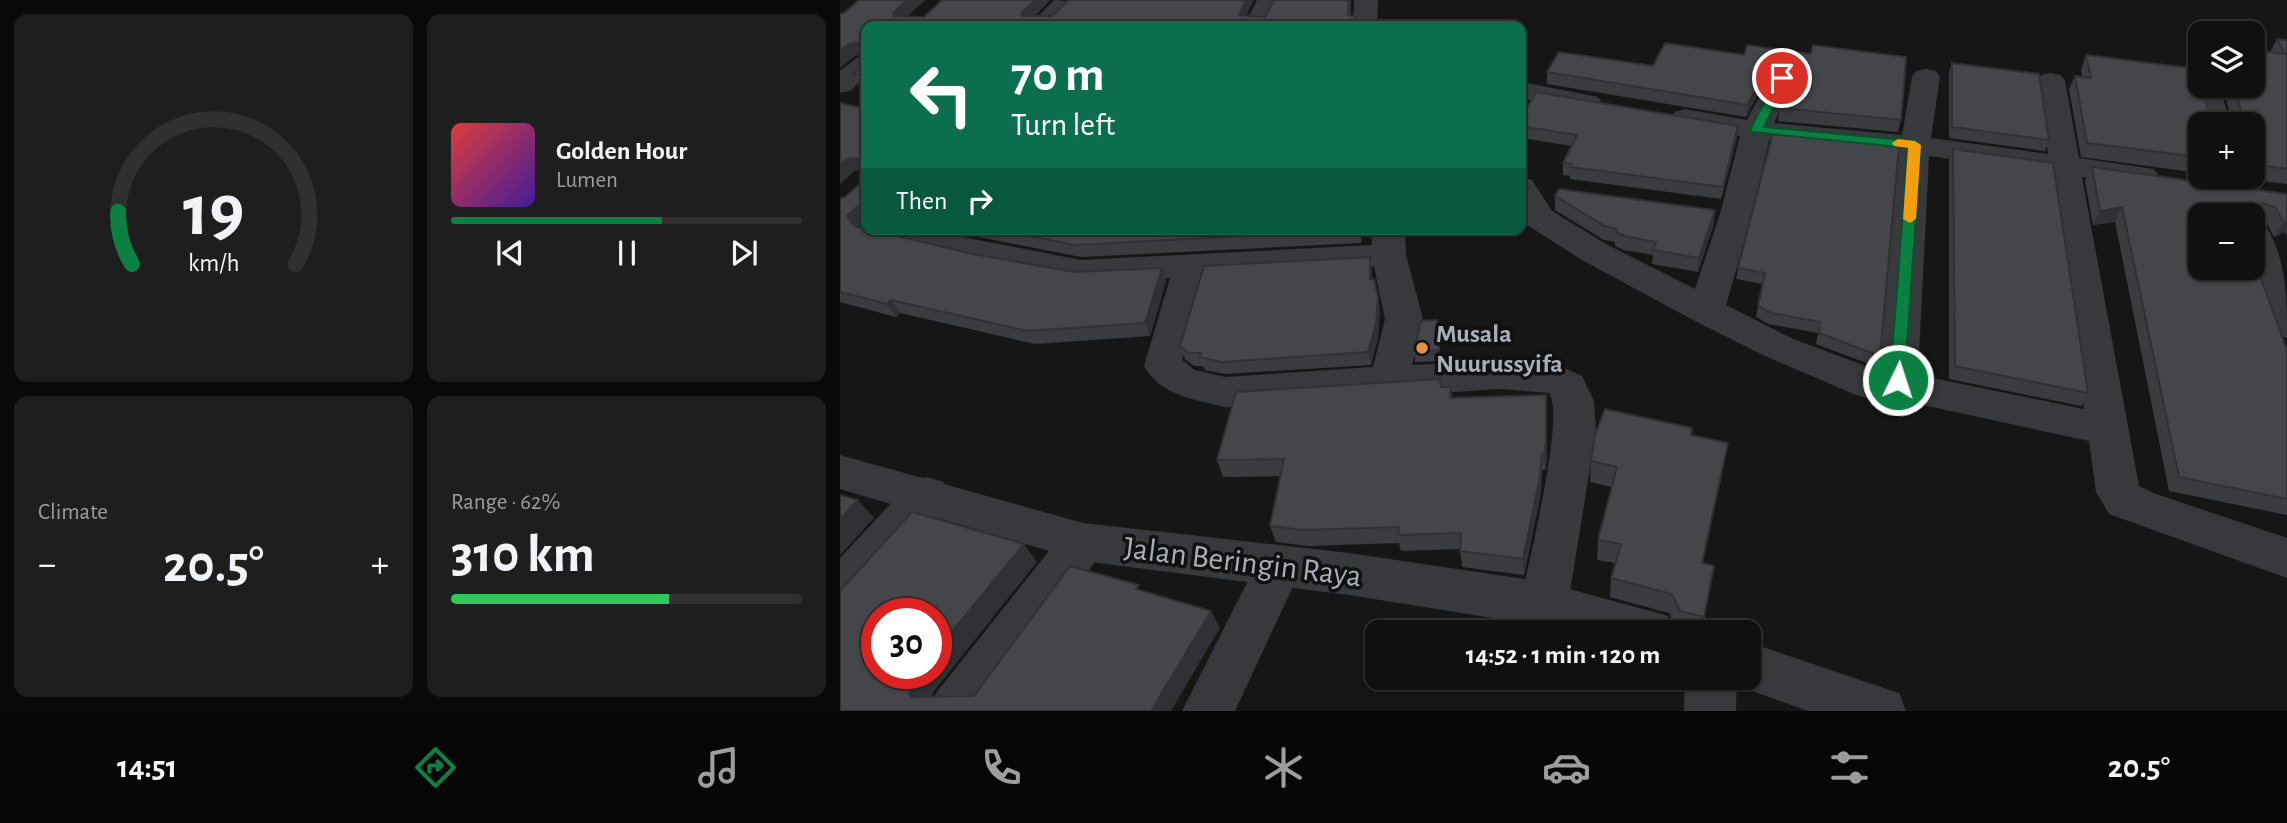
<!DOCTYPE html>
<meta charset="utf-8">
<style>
body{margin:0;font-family:"Alegreya Sans",sans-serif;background:#1e1e1f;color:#f1f3f6;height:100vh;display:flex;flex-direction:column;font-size:26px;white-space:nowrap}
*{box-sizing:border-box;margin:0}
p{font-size:23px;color:#9c9d9f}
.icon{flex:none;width:38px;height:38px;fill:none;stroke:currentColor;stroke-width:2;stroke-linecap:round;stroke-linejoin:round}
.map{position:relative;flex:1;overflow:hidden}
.drawer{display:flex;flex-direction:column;gap:14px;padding:14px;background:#090909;width:840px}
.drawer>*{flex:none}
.banner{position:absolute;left:21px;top:21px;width:665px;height:214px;border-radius:14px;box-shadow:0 2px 5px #0004,0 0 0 2px #303031;background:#0b6e4f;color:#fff;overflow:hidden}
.controls{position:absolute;left:1348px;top:21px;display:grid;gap:14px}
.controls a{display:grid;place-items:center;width:77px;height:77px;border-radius:14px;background:#101011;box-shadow:0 2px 5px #0004,0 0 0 2px #303031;font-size:35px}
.speed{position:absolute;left:21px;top:598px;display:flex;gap:14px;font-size:35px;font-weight:700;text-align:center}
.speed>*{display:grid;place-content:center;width:91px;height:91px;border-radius:50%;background:#101011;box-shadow:0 2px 5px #0004,0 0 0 2px #303031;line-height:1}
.speed .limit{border:10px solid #d22;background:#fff;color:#111}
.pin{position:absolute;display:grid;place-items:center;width:60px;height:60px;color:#fff;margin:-30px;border:4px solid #fff;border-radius:50%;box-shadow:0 2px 7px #0007}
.me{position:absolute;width:77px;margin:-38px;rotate:4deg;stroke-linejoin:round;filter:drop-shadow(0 0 5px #0008)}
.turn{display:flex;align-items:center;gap:24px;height:147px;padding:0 35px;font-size:32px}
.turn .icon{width:91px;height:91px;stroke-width:2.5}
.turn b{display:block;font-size:49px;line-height:60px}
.then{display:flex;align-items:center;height:66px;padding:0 35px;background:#0003;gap:14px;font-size:26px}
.big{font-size:52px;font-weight:700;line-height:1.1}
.drawer .tile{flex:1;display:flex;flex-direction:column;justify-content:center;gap:10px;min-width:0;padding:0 24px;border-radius:14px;background:#1e1e1f}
.drawer .dial{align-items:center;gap:0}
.dial svg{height:182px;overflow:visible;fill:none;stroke:#303031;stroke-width:7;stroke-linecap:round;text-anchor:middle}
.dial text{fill:#f1f3f6;stroke:none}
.song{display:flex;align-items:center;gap:21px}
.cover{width:84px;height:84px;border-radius:10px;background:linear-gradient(135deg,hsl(0 70% 55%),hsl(260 70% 35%))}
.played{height:7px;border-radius:4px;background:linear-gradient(90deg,#0b8043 60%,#303031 60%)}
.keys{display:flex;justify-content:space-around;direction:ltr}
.heat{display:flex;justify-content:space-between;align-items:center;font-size:38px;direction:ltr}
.charge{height:10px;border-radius:5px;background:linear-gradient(90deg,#34c759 62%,#303031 0)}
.drawer .tiles{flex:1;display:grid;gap:14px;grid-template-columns:repeat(2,1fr)}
.trip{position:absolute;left:525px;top:620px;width:396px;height:70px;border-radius:14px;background:#101011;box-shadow:0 2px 5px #0004,0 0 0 2px #303031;font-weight:700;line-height:70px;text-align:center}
.tab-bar{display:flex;height:112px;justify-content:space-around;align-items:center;background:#060607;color:#9c9d9f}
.tab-bar .icon{width:49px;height:49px}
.tab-bar .current{color:#0b8043}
.tab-bar b{font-size:32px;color:#f1f3f6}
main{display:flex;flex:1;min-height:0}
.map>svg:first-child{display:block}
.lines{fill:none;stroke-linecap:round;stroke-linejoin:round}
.minor{fill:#37393c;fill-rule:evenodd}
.tertiary{fill:#37393c;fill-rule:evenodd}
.wall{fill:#3b3c40}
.shaded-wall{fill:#303134}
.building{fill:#45464a;stroke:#303134;stroke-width:2}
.route{fill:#0b8043;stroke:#07532c;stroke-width:2}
.slow{fill:#f59e0b}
.poi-dot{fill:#e59040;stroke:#111112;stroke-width:2.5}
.labels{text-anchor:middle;stroke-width:7;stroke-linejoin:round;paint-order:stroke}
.poi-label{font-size:26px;font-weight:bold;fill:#a9afb6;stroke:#111112;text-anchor:start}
.near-street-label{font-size:32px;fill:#a9afb6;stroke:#111112}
</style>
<main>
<section class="drawer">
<div class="tiles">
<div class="tile dial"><svg viewBox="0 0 100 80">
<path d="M14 69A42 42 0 1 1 86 69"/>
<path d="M14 69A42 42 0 0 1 8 46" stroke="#0b8043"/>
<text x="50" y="56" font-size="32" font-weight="700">19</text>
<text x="50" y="72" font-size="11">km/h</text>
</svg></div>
<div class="tile">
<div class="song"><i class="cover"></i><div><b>Golden Hour</b><p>Lumen</p></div></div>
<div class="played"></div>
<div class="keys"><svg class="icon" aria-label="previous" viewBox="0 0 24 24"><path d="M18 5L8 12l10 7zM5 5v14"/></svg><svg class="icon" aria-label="pause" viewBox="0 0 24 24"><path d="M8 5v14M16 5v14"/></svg><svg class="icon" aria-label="next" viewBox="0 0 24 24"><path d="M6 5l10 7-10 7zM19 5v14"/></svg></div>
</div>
<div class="tile"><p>Climate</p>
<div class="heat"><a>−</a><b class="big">20.5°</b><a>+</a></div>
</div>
<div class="tile"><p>Range · 62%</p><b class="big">310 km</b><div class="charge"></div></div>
</div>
</section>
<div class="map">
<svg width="1447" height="711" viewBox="0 0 1447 711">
<rect width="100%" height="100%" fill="#161617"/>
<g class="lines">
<path class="minor" d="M 214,0 L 238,2 L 215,26 L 189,26 Z
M 417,0 L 441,0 L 428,26 L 404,26 Z
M 514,0 L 538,0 L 537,26 L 513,26 Z
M 26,56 L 26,77 L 10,91 L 0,93 L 0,71 L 17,58 Z
M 1086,69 L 1096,71 L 1100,77 L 1091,138 L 1208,154 L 1197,81 L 1201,75 L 1211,73 L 1221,75 L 1225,81 L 1239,158 L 1314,169 L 1319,176 L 1314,183 L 1303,185 L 1242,177 L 1299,486 L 1316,494 L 1447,538 L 1447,578 L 1269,514 L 1256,492 L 1249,441 L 1055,399 L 1030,399 L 1016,395 L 925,356 L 853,320 L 742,260 L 687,225 L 681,215 L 681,177 L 692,180 L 712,211 L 766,244 L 855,289 L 880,214 L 900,136 L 835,124 L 831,118 L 835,112 L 845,109 L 907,120 L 932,72 L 942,70 L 952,72 L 956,78 L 934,123 L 1062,135 L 1072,77 L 1076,71 ZM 929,140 L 1059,153 L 1039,371 L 951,338 L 886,305 L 912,214 ZM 1089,156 L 1210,173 L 1244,409 L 1078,375 Z
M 1360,79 L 1360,86 L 1379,86 L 1391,124 L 1363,124 L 1351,86 Z
M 681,82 L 758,97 L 762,103 L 758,109 L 748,112 L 681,98 Z
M 1377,177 L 1409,177 L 1423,215 L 1419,221 L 1424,223 C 1447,259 1447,296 1447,338 L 1434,334 L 1408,268 L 1412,268 L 1412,215 L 1391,215 Z
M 26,221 L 26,229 L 83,229 L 241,260 L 532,245 L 531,229 L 565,229 L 566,255 L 583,319 L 572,365 L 660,361 L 718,365 L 742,376 L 754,401 L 756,431 L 728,604 L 721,619 L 704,626 L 687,619 L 680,604 C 687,570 726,414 709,393 L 660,389 L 385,407 C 354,399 321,396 304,366 L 330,278 L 241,282 L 141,264 L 23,236 L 18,229 ZM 534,267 L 545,319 L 533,367 L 385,377 L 355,370 L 342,360 L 366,276 Z
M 87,477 L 103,482 L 109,495 L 103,508 L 17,606 L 0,612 L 0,558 L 71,482 Z
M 243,523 L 259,528 L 266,542 L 259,556 L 147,711 L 89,711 L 96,693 L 227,528 Z
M 440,545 L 457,551 L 463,565 L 395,711 L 342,711 L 423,551 Z
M 845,677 L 897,677 L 896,711 L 844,711 Z"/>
<path class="tertiary" d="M 0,455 L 243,523 L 509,553 L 704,582 L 828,616 L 835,632 L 727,632 L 704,626 L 509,595 L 243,561 L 0,489 Z
M 908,642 L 1059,693 L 1066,711 L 968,711 L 890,683 L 888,677 L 908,677 Z"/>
</g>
<path class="wall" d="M 19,0 L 85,0 L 67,16 L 84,17 L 210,0 L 195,16 L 407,16 L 425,17 L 434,0 L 511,0 L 511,15 L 26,26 L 26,86 L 20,86 L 13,74 L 22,65 L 22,54 L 15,56 L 4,13 Z
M 1437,39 L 1447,40 L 1447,184 L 1391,177 L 1412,177 L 1412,124 L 1360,124 L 1360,173 L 1241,157 L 1229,89 L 1235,76 L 1242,77 L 1241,69 L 1246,55 L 1356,74 L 1369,112 L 1390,113 L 1382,86 L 1412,86 Z
M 971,54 L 1061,120 L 1058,132 L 938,121 L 940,108 L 957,75 L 954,71 L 943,67 L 930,71 L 906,117 L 707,84 L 707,72 L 813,66 L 904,55 Z
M 1112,63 L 1209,140 L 1205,151 L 1109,138 L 1109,73 Z
M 26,109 L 26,223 L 24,220 L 18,227 L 133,254 L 234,272 L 326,281 L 310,336 L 195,344 L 60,313 L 56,317 L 0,302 L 0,198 L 5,197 L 21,183 L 20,171 L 15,171 Z
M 681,119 L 898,126 L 897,138 L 881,199 L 730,179 L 730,176 L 723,175 L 723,163 L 732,146 L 681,138 Z
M 933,132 L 1040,356 L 1037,367 L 976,344 L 978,333 L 929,324 L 916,317 L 923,284 L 896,279 L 898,268 Z
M 1113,149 L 1248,393 L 1241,406 L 1109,379 L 1109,161 Z
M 1252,167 L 1447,194 L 1447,236 L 1445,232 L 1434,237 L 1426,222 L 1418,219 L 1360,215 L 1447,350 L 1447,515 L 1329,491 L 1275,222 L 1253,225 L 1245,181 Z
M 715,196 L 874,223 L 858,272 L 812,264 L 813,255 L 784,250 L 775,246 L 775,242 L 764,240 L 715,210 Z
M 98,229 L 523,229 L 521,243 L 241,257 Z
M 532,270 L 532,279 L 540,309 L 538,337 L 531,365 L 385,374 L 365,370 L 363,366 L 354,366 L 345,359 L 340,346 Z
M 598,331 L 600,361 L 575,362 L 574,351 Z
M 601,387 L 611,387 L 612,398 L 706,395 L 707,460 L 705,470 L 702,470 L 701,493 L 684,575 L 622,567 L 620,549 L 561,551 L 559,543 L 468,546 L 436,542 L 430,526 L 441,476 L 383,477 L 377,460 Z
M 852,428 L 851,435 L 884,463 L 863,563 L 874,566 L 861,632 L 844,632 L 837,630 L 829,613 L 770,597 L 771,578 L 776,563 L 757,560 L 758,540 L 772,487 L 750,482 L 751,461 Z"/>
<path class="shaded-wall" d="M 67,0 L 85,0 L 59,24 L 53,16 L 53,13 Z
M 195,0 L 210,0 L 187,24 L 182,16 L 182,13 Z
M 406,0 L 414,0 L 401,26 L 399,15 Z
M 509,0 L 511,0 L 510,26 L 508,15 Z
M 19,42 L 25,53 L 15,56 L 0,68 L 0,51 L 9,44 Z
M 945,56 L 943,67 L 930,71 L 906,117 L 907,105 L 932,59 Z
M 898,126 L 897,138 L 881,199 L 883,187 Z
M 20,158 L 26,170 L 15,171 L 0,184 L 0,165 L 7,159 Z
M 18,206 L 21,214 L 24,220 L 15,229 L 7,216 Z
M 1282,207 L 1275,222 L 1253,225 L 1260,211 Z
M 875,210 L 874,223 L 858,272 L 859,258 Z
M 1447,221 L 1447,230 L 1445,232 L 1434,237 L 1444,222 Z
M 519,229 L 523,229 L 521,243 L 519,230 Z
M 1419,232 L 1412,242 L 1412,234 Z
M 530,257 L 532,270 L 532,292 L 530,279 Z
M 322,268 L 326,281 L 310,336 L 305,323 Z
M 538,297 L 540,309 L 538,337 L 531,365 L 528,352 Z
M 51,300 L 60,313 L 56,317 L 47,304 Z
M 706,395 L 707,460 L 705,470 L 704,454 Z
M 702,454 L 701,493 L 684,575 L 683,559 Z
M 18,500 L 34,518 L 0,555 L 0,519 Z
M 184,544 L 197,562 L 94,691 L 87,710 L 72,697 L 69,694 L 78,674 L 96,674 L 96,651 Z
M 371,611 L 380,628 L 331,711 L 311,711 Z"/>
<path class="building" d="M 19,0 L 67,0 L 53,13 L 53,16 L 84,17 L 102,0 L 195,0 L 182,13 L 182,16 L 212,16 L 229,0 L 406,0 L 399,15 L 425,17 L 434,0 L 509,0 L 508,15 L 516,17 L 516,26 L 26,26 L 26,74 L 13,74 L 22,65 L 22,44 L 19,42 L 9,44 L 0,51 L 0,14 L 4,13 Z
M 1437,39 L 1447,40 L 1447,169 L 1412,164 L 1412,124 L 1360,124 L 1360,157 L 1247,143 L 1235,76 L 1251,78 L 1246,55 L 1358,69 L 1355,73 L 1369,112 L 1399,113 L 1401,109 L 1393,86 L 1412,86 L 1412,50 L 1445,54 Z
M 825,43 L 904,55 L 907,45 L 971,54 L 973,45 L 1066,57 L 1061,120 L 940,108 L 961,67 L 956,59 L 945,56 L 932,59 L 907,105 L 707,72 L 719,52 L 813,66 Z
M 1112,63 L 1199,74 L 1209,140 L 1112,127 Z
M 696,92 L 898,126 L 883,187 L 730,167 L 732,164 L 723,163 L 737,135 L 681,126 L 681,119 Z
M 0,103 L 26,109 L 26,214 L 21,214 L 18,206 L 7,216 L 14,226 L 133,254 L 234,272 L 322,268 L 305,323 L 188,331 L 51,300 L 47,304 L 0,292 L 0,198 L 5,197 L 21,183 L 20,158 L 7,159 L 0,165 Z
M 933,132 L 1059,145 L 1040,356 L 979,333 L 980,322 L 931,313 L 918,306 L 925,273 L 898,268 Z
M 1113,149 L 1213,163 L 1248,393 L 1115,366 Z
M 1252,167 L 1447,194 L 1447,221 L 1444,222 L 1435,207 L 1422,203 L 1418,206 L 1419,232 L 1412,234 L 1412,215 L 1360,215 L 1360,268 L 1412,268 L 1412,254 L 1447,350 L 1447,499 L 1339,477 L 1282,207 L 1260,211 Z
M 719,189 L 875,210 L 859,258 L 813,250 L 816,242 L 784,236 L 776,232 L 777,229 L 765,226 L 715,196 Z
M 156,229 L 519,229 L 519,230 L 235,245 Z
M 530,257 L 530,279 L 534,279 L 538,297 L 536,324 L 528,352 L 381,362 L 360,357 L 361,353 L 349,353 L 340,346 L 364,266 Z
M 597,320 L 599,350 L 574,351 L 581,321 Z
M 600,379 L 601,387 L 611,387 L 610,398 L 706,395 L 706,443 L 704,454 L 702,454 L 700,477 L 683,559 L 620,551 L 621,533 L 558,535 L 559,527 L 463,530 L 430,526 L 444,459 L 377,460 L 396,392 Z
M 765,409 L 852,428 L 851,435 L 888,443 L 862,563 L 874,566 L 864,617 L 840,611 L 832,594 L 771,578 L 781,544 L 758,540 L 777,467 L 751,461 L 755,435 Z
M 0,495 L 18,500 L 0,519 Z
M 72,512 L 184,544 L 96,651 L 96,614 L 37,614 L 37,674 L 78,674 L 69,694 L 72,697 L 134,696 L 230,566 L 299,585 L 296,589 L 371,611 L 311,711 L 0,711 L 0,591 Z"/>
<path class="route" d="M 938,76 L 948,78 L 924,127 L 1075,141 L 1081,145 L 1064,385 L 1058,386 L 1050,380 L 1068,148 L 912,132 L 910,130 Z"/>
<path class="slow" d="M 1058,139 L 1075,141 L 1081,145 L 1076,219 L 1070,223 L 1063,219 L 1068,148 L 1054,146 L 1052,143 Z"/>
<circle class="poi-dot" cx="582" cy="348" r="7"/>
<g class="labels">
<g class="poi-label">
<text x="596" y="342">Musala<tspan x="596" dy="30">Nuurussyifa</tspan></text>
</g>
<g class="near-street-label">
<text transform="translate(403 561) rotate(7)" y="11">Jalan Beringin Raya</text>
</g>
</g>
</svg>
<div class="controls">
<a><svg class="icon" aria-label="layers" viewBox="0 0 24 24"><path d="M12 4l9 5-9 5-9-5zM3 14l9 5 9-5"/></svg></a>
<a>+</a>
<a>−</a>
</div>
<div class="speed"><div class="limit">30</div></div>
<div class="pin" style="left:942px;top:78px;background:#d93025"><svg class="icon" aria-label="arrive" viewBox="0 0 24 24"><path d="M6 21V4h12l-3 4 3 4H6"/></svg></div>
<svg class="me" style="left:1058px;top:380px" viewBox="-20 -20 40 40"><circle r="17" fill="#0b8043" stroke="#fff" stroke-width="3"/><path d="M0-11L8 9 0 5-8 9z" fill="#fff"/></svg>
<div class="trip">14:52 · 1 min · 120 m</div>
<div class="banner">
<div class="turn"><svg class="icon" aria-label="left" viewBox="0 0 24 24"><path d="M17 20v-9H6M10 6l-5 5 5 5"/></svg><div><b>70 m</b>Turn left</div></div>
<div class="then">Then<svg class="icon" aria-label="right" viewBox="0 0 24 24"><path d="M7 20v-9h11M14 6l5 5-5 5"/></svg></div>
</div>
</div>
</main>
<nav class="tab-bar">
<b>14:51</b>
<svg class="icon current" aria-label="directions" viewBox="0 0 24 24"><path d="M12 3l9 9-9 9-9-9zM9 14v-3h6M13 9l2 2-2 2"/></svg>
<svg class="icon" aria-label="music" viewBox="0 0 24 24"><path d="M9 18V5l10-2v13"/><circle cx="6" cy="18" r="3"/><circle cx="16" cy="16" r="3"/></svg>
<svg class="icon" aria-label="phone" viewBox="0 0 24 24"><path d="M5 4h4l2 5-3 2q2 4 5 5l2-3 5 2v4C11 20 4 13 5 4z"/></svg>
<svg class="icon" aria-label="climate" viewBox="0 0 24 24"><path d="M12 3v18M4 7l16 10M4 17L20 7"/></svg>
<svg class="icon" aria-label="car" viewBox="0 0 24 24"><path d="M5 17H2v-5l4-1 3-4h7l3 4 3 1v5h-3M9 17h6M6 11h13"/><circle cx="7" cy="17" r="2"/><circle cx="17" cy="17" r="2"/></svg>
<svg class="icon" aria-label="filters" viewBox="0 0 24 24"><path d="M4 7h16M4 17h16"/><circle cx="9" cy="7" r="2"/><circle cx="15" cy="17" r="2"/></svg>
<b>20.5°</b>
</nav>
